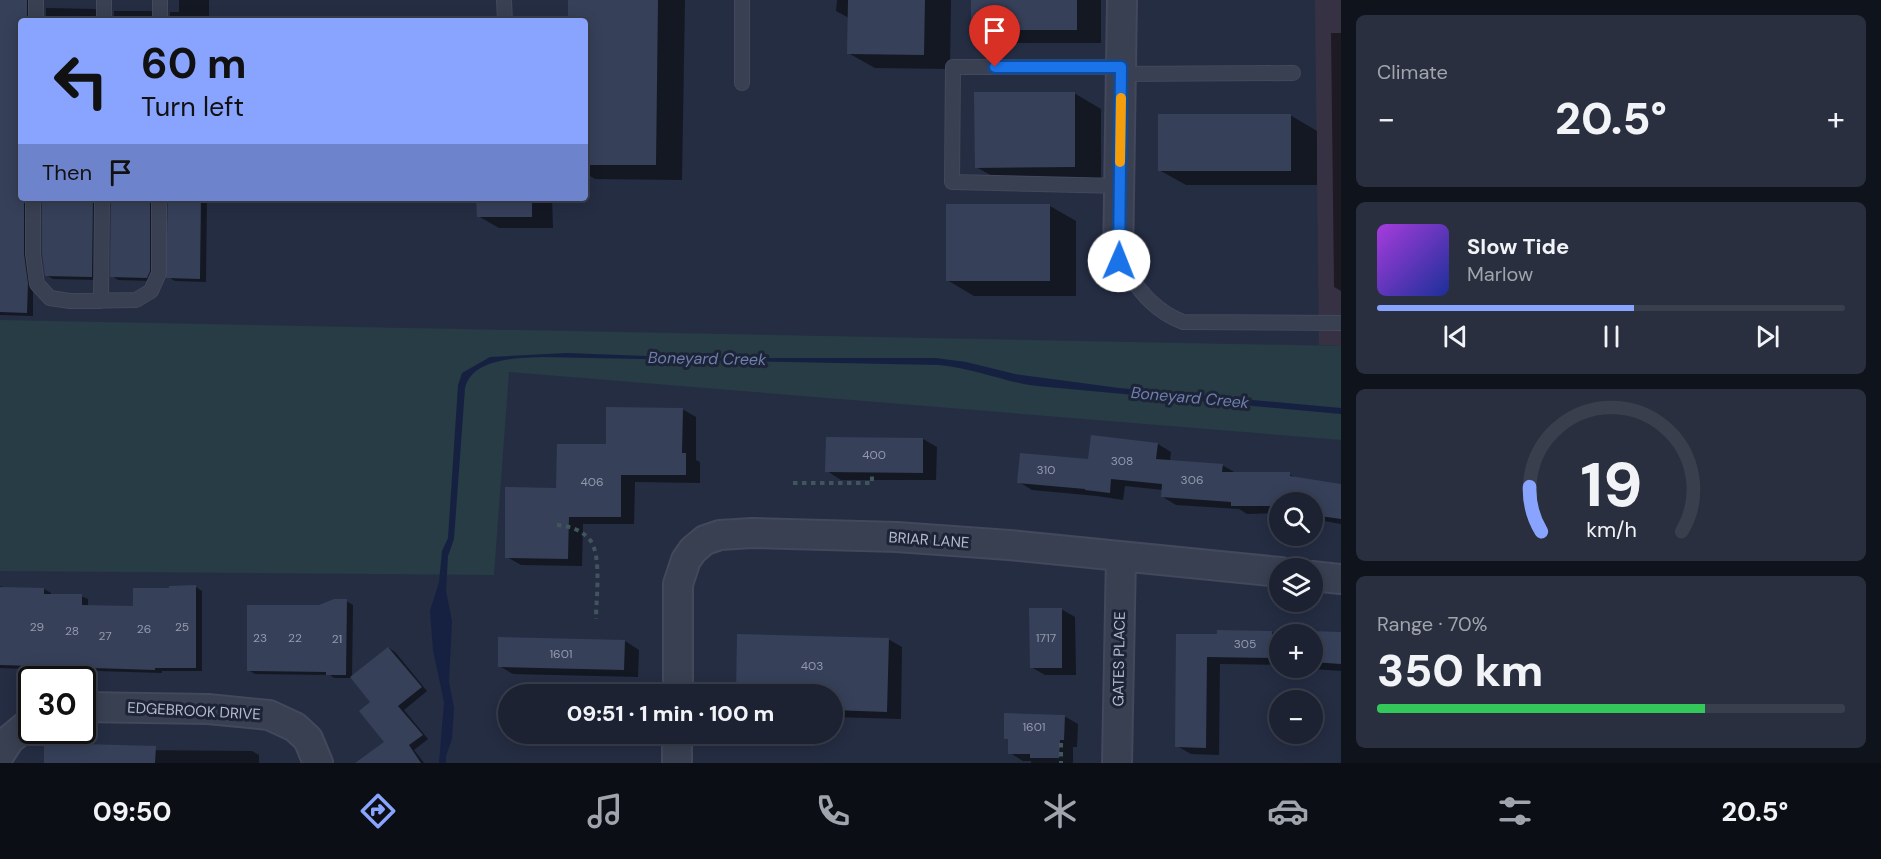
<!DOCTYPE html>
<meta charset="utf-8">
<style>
body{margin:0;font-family:"DM Sans",sans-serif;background:#292f3e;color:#f1f3f6;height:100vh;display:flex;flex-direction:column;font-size:22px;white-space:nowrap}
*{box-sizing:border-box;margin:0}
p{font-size:20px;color:#a0a4ac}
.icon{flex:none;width:33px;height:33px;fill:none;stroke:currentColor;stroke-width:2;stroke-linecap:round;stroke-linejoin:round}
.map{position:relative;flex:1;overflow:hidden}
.sheet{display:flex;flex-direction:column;gap:15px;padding:15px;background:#0f131c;width:540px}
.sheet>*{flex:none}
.hud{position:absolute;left:18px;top:18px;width:570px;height:183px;border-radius:6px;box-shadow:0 3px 15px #0003,0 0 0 2px #3a3f4d;background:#89a4fe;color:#111;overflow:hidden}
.fabs{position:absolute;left:1269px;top:492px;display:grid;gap:12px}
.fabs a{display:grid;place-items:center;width:54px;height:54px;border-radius:50%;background:#1c2232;box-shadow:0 3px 15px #0003,0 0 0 2px #3a3f4d;font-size:30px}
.speed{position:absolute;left:18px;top:666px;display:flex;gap:12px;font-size:30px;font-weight:700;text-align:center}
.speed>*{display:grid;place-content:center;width:78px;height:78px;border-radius:50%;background:#1c2232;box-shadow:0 3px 15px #0003,0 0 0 2px #3a3f4d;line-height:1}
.speed .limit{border:3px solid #111;border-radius:9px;background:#fff;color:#111}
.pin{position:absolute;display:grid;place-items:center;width:51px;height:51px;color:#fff;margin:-62px -26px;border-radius:50% 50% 50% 0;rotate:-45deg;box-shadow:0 0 6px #0007}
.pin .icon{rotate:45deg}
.me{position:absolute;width:66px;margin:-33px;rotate:1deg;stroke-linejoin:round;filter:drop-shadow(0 0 4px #0008)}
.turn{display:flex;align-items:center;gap:21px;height:126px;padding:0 24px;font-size:27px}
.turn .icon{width:78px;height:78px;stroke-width:2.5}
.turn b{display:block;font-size:42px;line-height:51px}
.then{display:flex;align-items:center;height:57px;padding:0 24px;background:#0003;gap:12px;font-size:22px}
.big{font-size:45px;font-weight:800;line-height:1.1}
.sheet .tile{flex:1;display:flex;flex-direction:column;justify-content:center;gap:9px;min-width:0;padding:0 21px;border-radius:9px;background:#292f3e}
.sheet .dial{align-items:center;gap:0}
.dial svg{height:156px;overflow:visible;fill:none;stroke:#3a3f4d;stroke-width:7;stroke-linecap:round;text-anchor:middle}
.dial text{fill:#f1f3f6;stroke:none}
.song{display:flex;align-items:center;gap:18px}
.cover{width:72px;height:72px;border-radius:9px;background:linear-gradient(135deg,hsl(280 70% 55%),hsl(230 70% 35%))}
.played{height:6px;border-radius:3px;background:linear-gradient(90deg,#89a4fe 55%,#3a3f4d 55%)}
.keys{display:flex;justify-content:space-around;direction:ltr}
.heat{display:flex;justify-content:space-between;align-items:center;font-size:33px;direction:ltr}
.charge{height:9px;border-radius:4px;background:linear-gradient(90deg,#34c759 70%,#3a3f4d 0)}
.trip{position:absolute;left:498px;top:684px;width:345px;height:60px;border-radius:30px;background:#1c2232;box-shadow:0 3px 15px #0003,0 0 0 2px #3a3f4d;font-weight:800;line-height:60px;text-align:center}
.menu{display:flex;height:96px;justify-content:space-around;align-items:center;background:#0b0e14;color:#a0a4ac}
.menu .icon{width:42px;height:42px}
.menu .current{color:#89a4fe}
.menu b{font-size:27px;color:#f1f3f6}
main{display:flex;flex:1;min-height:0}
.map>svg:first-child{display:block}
.medical{fill:#373243}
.green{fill:#273c44}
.water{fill:#162142}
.shadow{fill:#0007}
.building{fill:#364059}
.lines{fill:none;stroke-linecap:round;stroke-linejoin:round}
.lane-casing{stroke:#43485c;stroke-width:16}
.street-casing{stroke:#43485c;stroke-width:32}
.path{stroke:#40555c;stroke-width:4;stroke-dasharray:4.5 4.5;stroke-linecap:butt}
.lane{stroke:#394052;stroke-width:14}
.street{stroke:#394052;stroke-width:28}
.route-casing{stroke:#114b97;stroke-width:15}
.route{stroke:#1a73e8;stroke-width:10}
.slow{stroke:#f59e0b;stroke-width:10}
.labels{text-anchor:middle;stroke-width:6;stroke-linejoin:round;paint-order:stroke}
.number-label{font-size:12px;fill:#949aae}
.street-label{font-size:15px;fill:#b6bbcc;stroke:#1e2438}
.water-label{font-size:16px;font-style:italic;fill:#6d7fad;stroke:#1e2438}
</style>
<main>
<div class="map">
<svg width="1341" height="763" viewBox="0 0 1341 763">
<rect width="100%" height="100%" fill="#252d43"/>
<path class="medical" d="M 1315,0 L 1341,0 L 1341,346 L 1319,345 Z"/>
<path class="green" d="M 0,320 L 1341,346 L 1341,440 L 509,372 L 494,575 L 0,571 Z"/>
<path class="water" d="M 567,353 L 699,358 L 936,358 L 966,362 L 1015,374 L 1119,388 L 1341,408 L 1341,414 L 1037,386 C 1004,382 973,368 939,365 L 542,357 C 517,358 472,358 465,388 L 454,539 L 448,556 L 446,591 L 452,621 L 449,682 L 454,708 L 452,739 L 446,756 L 446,763 L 439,763 L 444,702 L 433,650 L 430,611 L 439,582 L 442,551 L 448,538 L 458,385 L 462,373 L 490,357 Z"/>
<path class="shadow" d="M 0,0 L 36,0 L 33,21 L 21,21 L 21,198 L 33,198 L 33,316 L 0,315 Z
M 179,0 L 209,0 L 209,21 L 170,21 L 170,12 L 179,12 Z
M 570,0 L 685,0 L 682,180 L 595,179 L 585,173 L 585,21 L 570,21 Z
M 837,0 L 951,0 L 950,69 L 875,68 L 848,53 L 849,18 L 836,11 Z
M 972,0 L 1101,0 L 1101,43 L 997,43 L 973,29 Z
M 46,8 L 95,9 L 101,13 L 102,21 L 46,21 Z
M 114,11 L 151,11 L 157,15 L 158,21 L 114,21 Z
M 1331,33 L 1341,33 L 1341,291 L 1334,287 Z
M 1074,93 L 1101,109 L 1101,182 L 1003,182 L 976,167 Z
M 1290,115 L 1317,131 L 1317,185 L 1186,185 L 1159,170 Z
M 43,198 L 101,198 L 98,280 L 53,279 L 46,275 Z
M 112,198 L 158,198 L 153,281 L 118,280 L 112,276 Z
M 169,198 L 207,198 L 206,282 L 175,281 L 168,277 Z
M 478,198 L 552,198 L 553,228 L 499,228 L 478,216 Z
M 1050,206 L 1076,221 L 1076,296 L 974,296 L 947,280 Z
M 682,409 L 696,417 L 696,460 L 700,462 L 700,483 L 635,482 L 634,524 L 583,524 L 582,566 L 521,565 L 507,557 L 558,490 L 607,446 Z
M 923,439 L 937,447 L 936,480 L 841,480 L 827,471 Z
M 1158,444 L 1171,452 L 1170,461 L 1222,465 L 1236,473 L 1289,474 L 1299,480 L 1341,487 L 1341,524 L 1324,521 L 1312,514 L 1312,502 L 1280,502 L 1280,513 L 1247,514 L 1239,509 L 1176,505 L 1163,497 L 1163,490 L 1125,486 L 1123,500 L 1097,496 L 1032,490 L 1019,482 L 1090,461 Z
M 0,586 L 6,588 L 44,589 L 51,593 L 51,596 L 81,596 L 88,599 L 88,606 L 135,607 L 170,590 L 196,587 L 202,591 L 202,671 L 162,671 L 162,673 L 0,668 Z
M 346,601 L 353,605 L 352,677 L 389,648 L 395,652 L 427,691 L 404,710 L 428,739 L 414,750 L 424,763 L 358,763 L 386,742 L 372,702 L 352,678 L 334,678 L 330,675 L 255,674 L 248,670 L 320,606 Z
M 1061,609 L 1075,617 L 1076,675 L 1045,675 L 1031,667 Z
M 1219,631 L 1289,633 L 1289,631 L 1341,634 L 1341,671 L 1300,668 L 1312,668 L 1312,634 L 1280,634 L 1280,665 L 1220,664 L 1219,755 L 1191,754 L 1177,746 L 1178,635 L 1219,635 Z
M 738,636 L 888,639 L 902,647 L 901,719 L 832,717 L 832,694 L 737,694 Z
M 625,641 L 639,650 L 638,677 L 513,674 L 499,666 Z
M 1064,716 L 1078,724 L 1077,747 L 1073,747 L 1073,763 L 1031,763 L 1031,761 L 1023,761 L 1010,753 L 1010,740 L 1005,738 Z
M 130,750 L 252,751 L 259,755 L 259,763 L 45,763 Z"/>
<path class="building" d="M 0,0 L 27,0 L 27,21 L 21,21 L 21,198 L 24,198 L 24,254 L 28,283 L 27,313 L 0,312 Z
M 568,0 L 658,0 L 656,165 L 585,165 L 585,21 L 568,21 Z
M 848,0 L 925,0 L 924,55 L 847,54 Z
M 971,0 L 1077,0 L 1077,30 L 971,30 Z
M 974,92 L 1075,92 L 1075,167 L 975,168 Z
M 1158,114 L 1291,114 L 1291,171 L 1158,171 Z
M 42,198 L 93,198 L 92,277 L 45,276 L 42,253 Z
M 111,198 L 150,198 L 150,271 L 147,278 L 110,277 Z
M 168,198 L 201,198 L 200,279 L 166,278 Z
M 476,198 L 532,198 L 532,217 L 477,217 Z
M 946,204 L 1050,204 L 1050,281 L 946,281 Z
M 606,407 L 683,408 L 682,453 L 686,453 L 686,475 L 621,475 L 621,517 L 569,517 L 568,559 L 505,558 L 505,487 L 556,488 L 557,444 L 606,444 Z
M 1091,435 L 1158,443 L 1156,459 L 1223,464 L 1222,472 L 1290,472 L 1290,476 L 1341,484 L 1341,519 L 1312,515 L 1312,502 L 1280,502 L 1280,506 L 1231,506 L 1231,502 L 1161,497 L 1162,484 L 1111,479 L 1110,493 L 1085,490 L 1085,489 L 1017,483 L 1020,453 L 1088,459 Z
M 826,437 L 923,438 L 923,473 L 825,472 Z
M 196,585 L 196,668 L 155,668 L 155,670 L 0,665 L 0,587 L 44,588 L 44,594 L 82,594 L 82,605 L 133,606 L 133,588 L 169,588 L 169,586 Z
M 334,599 L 347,599 L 346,675 L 326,675 L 326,672 L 247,671 L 247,605 L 319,605 Z
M 1029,608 L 1062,608 L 1062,668 L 1030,668 Z
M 1217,630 L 1272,631 L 1272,658 L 1207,657 L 1206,748 L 1175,747 L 1176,634 L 1217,634 Z
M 1312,631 L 1341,632 L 1341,664 L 1312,662 Z
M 737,634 L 889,638 L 887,712 L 832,710 L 832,694 L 736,694 Z
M 498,637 L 625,640 L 624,670 L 498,667 Z
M 388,647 L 422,687 L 398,706 L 423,735 L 409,745 L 421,763 L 355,763 L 384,742 L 359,711 L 370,702 L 350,677 Z
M 1004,713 L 1065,715 L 1064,740 L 1060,740 L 1059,758 L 1030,758 L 1030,754 L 1008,754 L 1008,739 L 1004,739 Z
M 44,743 L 156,746 L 155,763 L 44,763 Z"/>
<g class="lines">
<g class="lane-casing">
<path id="lane" d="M 504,0 L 505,21
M 36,21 L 36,0
M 104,21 L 104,0
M 160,21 L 160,0
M 1121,74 L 1293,73
M 742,83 L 742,0
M 1120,186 L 952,182 L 953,67 L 1121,67
M 33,198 L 33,254 L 37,284 L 50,298 L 70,301 L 136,300 L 151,291 L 159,273 L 159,198
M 1118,261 C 1138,287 1151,310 1183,322 L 1341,323
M 101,301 L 102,198"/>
</g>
<g class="street-casing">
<path id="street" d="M 1118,261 L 1122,0
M 1312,576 L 1341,579
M 678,694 L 678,584 L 686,560 L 693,550 L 705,540 L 720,535 L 752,533 L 897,537 L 1009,545 L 1280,572
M 82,707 L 208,709 L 269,715 L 295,727 L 308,739 L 318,763
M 0,754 L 9,740 L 32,721
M 677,763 L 677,734
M 1117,763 L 1121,556"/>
</g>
<path class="path" d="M 793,483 L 872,483 L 872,475
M 557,525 C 569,526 582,530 590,540 C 602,555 596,600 596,619
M 1061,743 L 1061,763"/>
<use href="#lane" class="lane"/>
<use href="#street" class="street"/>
</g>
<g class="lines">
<g class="route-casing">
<path id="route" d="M 995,67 L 1121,67 L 1119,261"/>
</g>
<use href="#route" class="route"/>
<path class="slow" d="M 1120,162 L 1121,98"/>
</g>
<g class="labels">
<g class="number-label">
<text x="874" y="459">400</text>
<text x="1122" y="465">308</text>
<text x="1046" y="474">310</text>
<text x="1192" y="484">306</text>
<text x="592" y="486">406</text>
<text x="37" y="631">29</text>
<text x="182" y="631">25</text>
<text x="144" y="633">26</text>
<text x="72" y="635">28</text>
<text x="105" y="640">27</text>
<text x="260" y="642">23</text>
<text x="295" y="642">22</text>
<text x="1046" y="642">1717</text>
<text x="337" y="643">21</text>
<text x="1245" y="648">305</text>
<text x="561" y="658">1601</text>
<text x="812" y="670">403</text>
<text x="1034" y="731">1601</text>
</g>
<g class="street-label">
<text transform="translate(929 540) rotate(4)" y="5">BRIAR LANE</text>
<text transform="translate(1119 659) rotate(-89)" y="5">GATES PLACE</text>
<text transform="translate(194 711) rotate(3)" y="5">EDGEBROOK DRIVE</text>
</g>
<g class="water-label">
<text transform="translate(707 358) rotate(1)" y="6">Boneyard Creek</text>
<text transform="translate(1190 397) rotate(5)" y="6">Boneyard Creek</text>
</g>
</g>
</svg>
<div class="fabs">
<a><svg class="icon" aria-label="search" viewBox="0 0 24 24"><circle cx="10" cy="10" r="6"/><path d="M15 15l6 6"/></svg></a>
<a><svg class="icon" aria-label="layers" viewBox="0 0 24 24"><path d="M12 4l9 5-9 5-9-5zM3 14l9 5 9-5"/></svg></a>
<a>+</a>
<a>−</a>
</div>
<div class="speed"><div class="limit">30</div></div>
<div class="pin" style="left:995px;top:67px;background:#d93025"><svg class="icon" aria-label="arrive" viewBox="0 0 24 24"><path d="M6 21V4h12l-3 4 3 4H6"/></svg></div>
<svg class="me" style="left:1119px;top:261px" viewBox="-20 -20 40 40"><circle r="19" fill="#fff"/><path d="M0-13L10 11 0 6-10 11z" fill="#1a73e8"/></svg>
<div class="trip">09:51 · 1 min · 100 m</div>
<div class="hud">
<div class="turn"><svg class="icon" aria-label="left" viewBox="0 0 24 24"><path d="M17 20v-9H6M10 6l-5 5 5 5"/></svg><div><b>60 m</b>Turn left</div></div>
<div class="then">Then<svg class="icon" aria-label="arrive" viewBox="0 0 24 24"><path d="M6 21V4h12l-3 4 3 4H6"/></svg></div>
</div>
</div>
<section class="sheet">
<div class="tile"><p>Climate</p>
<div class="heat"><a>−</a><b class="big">20.5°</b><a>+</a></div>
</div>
<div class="tile">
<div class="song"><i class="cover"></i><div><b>Slow Tide</b><p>Marlow</p></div></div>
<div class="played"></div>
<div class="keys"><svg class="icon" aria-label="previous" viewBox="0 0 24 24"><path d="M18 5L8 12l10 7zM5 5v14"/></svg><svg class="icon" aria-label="pause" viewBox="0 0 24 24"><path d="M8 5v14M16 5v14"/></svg><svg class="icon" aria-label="next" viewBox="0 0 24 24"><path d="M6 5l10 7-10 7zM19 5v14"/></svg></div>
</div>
<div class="tile dial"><svg viewBox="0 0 100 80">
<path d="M14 69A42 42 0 1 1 86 69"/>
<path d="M14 69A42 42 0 0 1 8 46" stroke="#89a4fe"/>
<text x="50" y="56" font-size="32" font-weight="700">19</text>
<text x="50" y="72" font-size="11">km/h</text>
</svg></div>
<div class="tile"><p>Range · 70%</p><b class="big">350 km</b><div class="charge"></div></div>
</section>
</main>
<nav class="menu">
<b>09:50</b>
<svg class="icon current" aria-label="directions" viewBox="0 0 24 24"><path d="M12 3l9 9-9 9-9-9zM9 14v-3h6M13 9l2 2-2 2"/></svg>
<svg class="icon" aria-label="music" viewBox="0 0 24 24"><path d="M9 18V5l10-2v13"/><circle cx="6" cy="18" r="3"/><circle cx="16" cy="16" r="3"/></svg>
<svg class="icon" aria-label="phone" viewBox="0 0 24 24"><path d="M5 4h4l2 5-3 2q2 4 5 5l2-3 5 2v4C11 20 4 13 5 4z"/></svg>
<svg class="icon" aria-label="climate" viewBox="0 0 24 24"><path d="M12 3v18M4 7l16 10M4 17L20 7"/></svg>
<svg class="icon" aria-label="car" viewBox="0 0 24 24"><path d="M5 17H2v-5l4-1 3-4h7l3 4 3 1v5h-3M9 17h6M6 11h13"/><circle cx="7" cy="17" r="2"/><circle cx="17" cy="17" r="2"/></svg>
<svg class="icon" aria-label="filters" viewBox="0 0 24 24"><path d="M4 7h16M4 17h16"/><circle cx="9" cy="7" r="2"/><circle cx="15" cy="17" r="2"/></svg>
<b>20.5°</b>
</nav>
